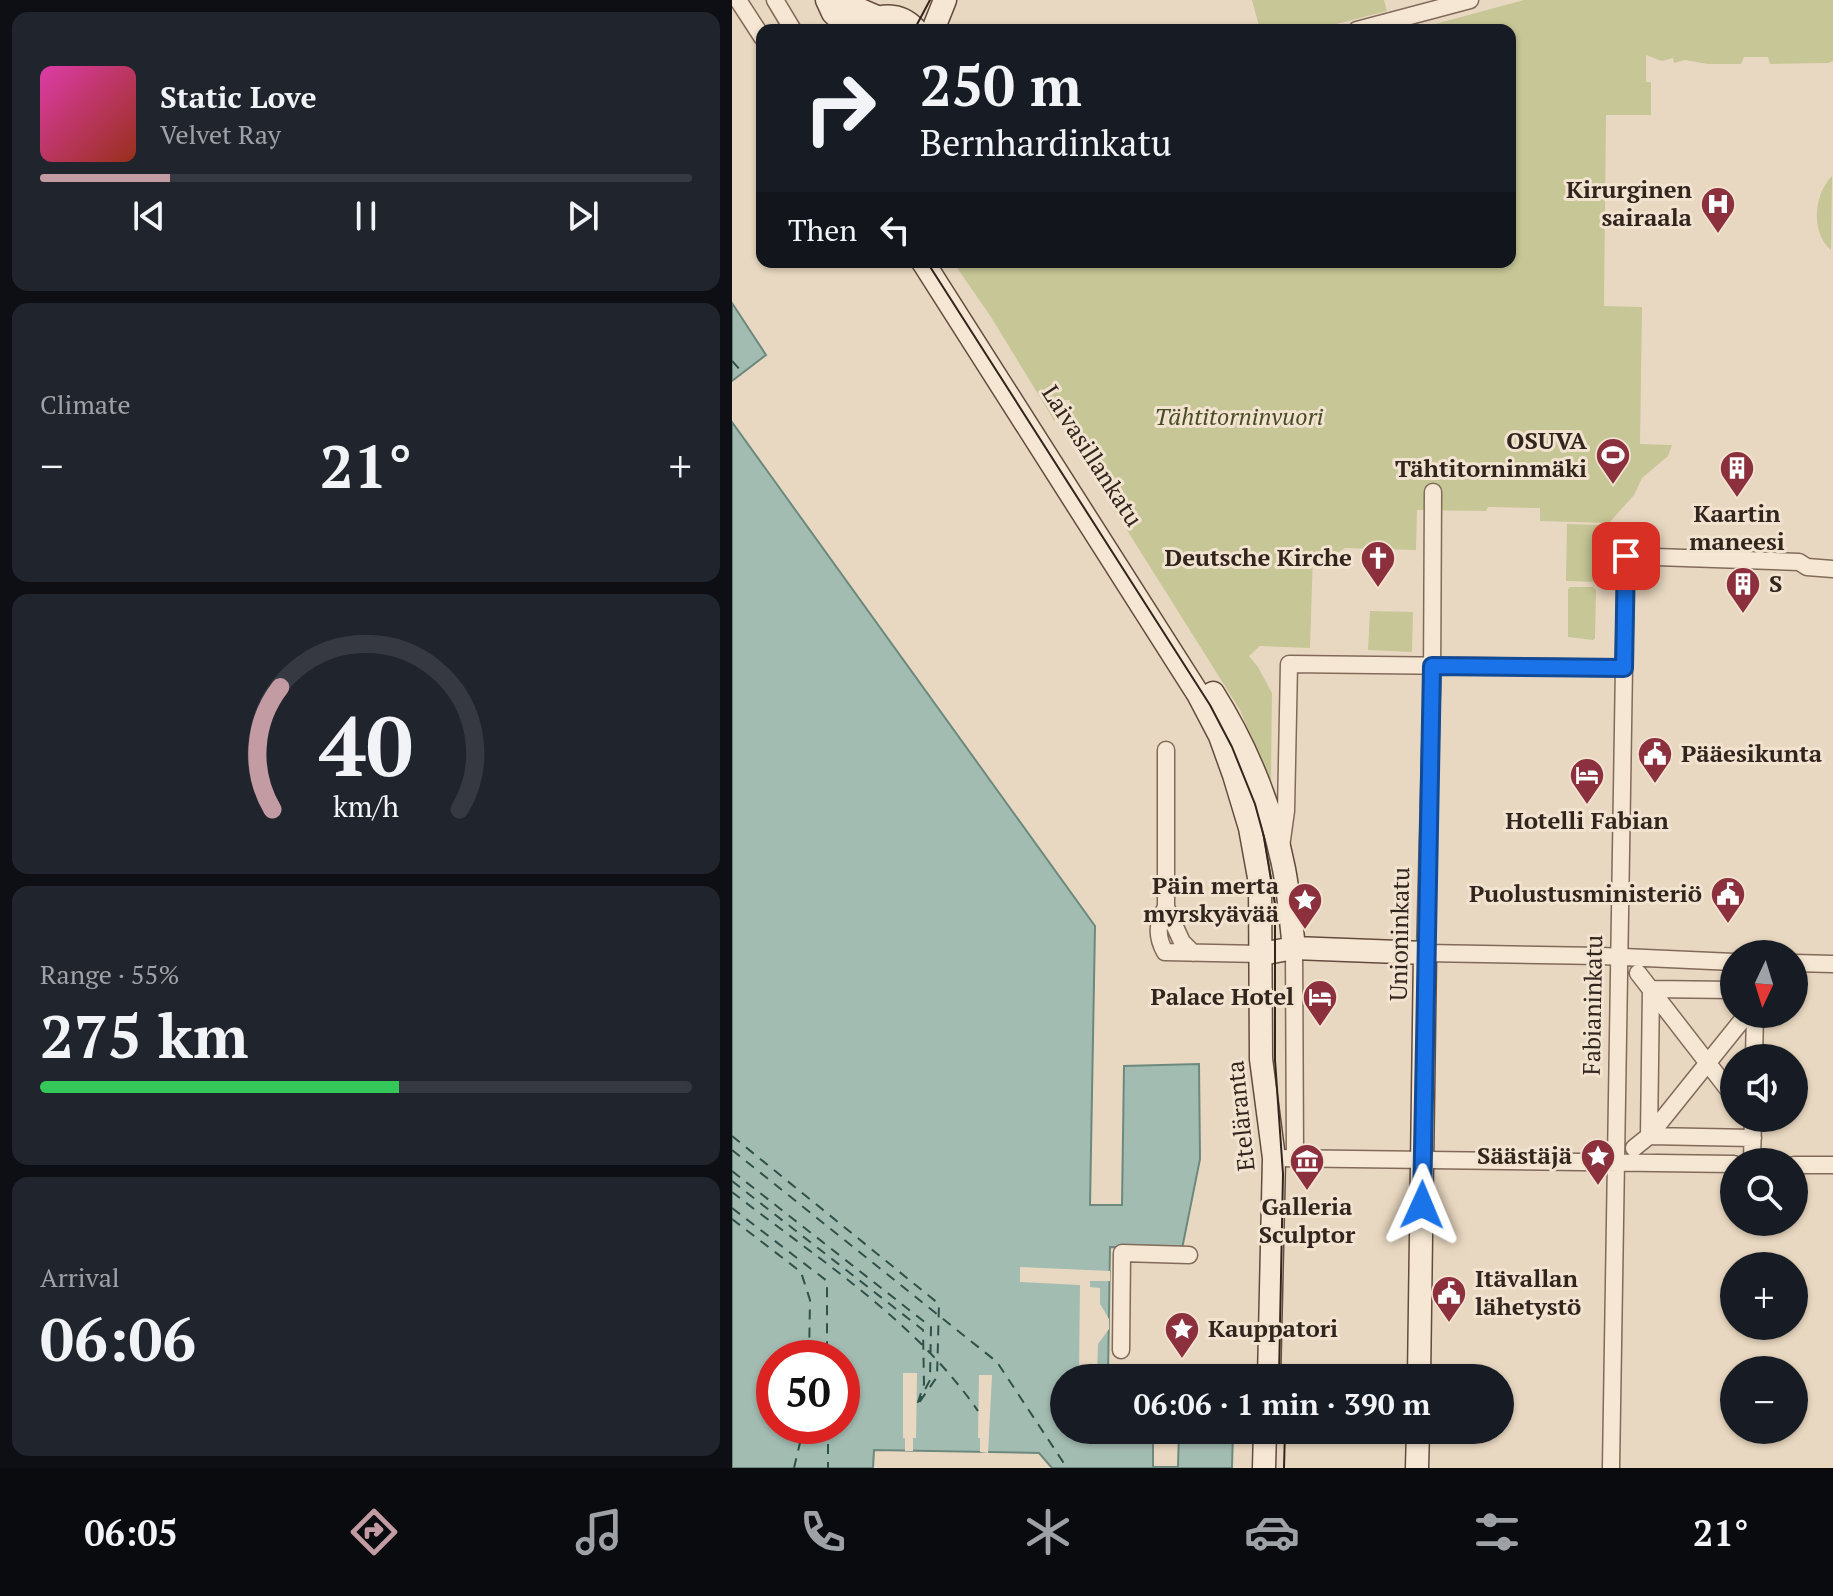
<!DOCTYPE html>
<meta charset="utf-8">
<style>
body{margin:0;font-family:"PT Serif",serif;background:#20242c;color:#f1f3f6;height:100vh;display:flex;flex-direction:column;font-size:30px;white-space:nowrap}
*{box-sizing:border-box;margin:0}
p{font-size:26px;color:#9ea1a6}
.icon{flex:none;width:44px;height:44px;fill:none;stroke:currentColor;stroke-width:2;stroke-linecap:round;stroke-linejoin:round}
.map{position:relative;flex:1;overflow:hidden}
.sheet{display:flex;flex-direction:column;gap:12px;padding:12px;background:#0d0f14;width:732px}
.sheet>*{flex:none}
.top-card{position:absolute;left:24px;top:24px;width:760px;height:244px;border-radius:16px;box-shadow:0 2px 6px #0004;background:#171b24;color:#f1f3f6;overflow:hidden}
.needle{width:52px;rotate:184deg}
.buttons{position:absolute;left:988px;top:940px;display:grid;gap:16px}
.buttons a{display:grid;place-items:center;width:88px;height:88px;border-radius:50%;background:#171b24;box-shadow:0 2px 6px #0004;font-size:40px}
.speed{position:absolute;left:24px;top:1340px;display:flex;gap:16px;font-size:40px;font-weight:700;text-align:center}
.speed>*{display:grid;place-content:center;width:104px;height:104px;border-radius:50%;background:#171b24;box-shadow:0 2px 6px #0004;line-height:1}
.speed .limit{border:12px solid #d22;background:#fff;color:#111}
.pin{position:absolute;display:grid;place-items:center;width:68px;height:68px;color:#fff;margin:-34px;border-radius:16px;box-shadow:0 4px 12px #0006}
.me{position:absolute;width:88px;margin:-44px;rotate:1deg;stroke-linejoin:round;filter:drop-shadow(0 0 6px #0008)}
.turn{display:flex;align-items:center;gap:28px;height:168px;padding:0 32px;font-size:36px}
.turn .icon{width:104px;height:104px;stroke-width:2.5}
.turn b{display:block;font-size:56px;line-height:68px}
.then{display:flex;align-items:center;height:76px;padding:0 32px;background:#0003;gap:16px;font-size:30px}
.big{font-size:60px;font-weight:600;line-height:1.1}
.sheet .tile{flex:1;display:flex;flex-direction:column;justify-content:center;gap:12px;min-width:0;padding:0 28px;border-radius:16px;background:#20242c}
.sheet .dial{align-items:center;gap:0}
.dial svg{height:208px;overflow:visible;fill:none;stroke:#363941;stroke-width:7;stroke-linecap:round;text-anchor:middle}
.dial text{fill:#f1f3f6;stroke:none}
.song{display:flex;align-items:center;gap:24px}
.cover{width:96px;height:96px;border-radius:12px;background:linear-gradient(135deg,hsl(320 70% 55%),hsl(10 70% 35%))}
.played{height:8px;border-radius:4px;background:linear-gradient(90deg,#c39ba2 20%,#363941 20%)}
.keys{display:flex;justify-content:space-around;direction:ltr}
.heat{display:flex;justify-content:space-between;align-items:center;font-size:44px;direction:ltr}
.charge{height:12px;border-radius:6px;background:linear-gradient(90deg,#34c759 55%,#363941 0)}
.trip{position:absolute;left:318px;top:1364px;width:464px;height:80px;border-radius:40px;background:#171b24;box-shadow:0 2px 6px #0004;font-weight:600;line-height:80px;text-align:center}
.dock{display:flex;height:128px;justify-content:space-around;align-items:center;background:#090b0e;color:#9ea1a6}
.dock .icon{width:56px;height:56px}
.dock .selected{color:#c39ba2}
.dock b{font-size:36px;color:#f1f3f6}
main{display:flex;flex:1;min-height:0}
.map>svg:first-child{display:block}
.green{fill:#c6c696}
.water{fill:#a3bcb2;stroke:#6c897e;stroke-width:2;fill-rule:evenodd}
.pier{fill:#e9d8c1}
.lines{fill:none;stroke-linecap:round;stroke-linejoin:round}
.ferry{stroke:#2e514a;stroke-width:2;stroke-dasharray:10 8;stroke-linecap:butt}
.street-casing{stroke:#816a5a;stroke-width:19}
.secondary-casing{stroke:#634b3e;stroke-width:25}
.street{stroke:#f5e7d3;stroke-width:16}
.secondary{stroke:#f5e7d3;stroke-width:22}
.tram{stroke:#32251d;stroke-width:2}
.route-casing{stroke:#114b97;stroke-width:20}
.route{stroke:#1a73e8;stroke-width:14}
.labels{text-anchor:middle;stroke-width:6;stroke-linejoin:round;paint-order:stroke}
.poi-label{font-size:24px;font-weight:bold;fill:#32251d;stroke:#f2e3d0;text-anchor:end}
.park-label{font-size:24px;font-style:italic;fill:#484d26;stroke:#f2e3d0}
.street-label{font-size:24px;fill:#32251d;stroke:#f2e3d0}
</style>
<main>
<section class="sheet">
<div class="tile">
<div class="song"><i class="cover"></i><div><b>Static Love</b><p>Velvet Ray</p></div></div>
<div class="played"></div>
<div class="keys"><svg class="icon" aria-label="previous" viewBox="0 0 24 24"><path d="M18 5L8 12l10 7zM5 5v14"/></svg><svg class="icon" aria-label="pause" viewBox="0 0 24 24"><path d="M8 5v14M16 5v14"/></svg><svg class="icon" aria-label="next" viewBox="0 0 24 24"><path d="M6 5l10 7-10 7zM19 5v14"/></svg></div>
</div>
<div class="tile"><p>Climate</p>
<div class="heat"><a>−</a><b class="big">21°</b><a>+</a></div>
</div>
<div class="tile dial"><svg viewBox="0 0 100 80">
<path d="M14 69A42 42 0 1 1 86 69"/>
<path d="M14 69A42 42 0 0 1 17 22" stroke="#c39ba2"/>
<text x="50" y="56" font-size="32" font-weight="700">40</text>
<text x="50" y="72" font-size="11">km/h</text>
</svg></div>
<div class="tile"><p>Range · 55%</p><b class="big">275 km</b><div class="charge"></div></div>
<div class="tile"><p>Arrival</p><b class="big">06:06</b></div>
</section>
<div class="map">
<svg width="1101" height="1468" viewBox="0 0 1101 1468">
<rect width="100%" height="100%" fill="#e9d8c1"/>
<path class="green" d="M 520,0 L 652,0 L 655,11 L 581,30 L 528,30 Z
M 792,0 L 1101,0 L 1101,61 L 1096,63 L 1038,64 L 1036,57 L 1012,57 L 1009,64 L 976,64 L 953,60 L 942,63 L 941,58 L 930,61 L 914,55 L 914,82 L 919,82 L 919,115 L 874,115 L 872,306 L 910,307 L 908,444 L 940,445 L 936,456 L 910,478 L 902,495 L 877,523 L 808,521 L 808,508 L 756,507 L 754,511 L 685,510 L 684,550 L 613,548 L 604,554 L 581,553 L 578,648 L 528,646 L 517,656 L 526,667 L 540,693 L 539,784 L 508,710 L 339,441 L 338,400 L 322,400 L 323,422 L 259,317 L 221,262 L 778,262 L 778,30 L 681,30 Z
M 1100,176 L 1099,250 C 1078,232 1082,194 1100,176 Z
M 835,524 L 869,525 L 868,582 L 834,581 Z
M 838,587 L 861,587 L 864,590 L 863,638 L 861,640 L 836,637 L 836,589 Z
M 638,611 L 681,612 L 680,652 L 636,650 Z"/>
<path class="water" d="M 0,303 L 34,355 L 0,381 Z
M 0,422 L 363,926 L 358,1205 L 390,1205 L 392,1066 L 467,1064 L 468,1159 L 450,1249 L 378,1247 L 376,1378 L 332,1378 L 332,1430 L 421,1430 L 421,1467 L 446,1467 L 447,1430 L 501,1430 L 500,1468 L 320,1468 L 307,1453 L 142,1450 L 141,1468 L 0,1468 ZM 42,1358 L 110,1358 L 110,1426 L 42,1426 Z"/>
<path class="pier" d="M 288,1267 L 378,1271 L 378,1281 L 358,1281 L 358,1287 L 368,1288 L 368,1304 L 377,1319 L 377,1329 L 366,1344 L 365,1374 L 347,1374 L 348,1285 L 288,1282 Z
M 171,1373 L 185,1373 L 184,1438 L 181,1438 L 181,1451 L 173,1451 L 173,1438 L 171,1438 Z
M 247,1375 L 260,1375 L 256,1453 L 248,1452 L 248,1438 L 246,1438 Z"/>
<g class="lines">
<path class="ferry" d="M 0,361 L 11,373
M 0,1136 L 207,1304 L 205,1377 L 184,1407
M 0,1150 L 265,1362 L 335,1468
M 0,1171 L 199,1327 L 198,1380 L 188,1399
M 0,1181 L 191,1330 L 192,1384 L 185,1405
M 0,1192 C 86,1259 183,1320 246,1411
M 0,1208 L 95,1281 L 95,1358
M 0,1219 L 69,1272 L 78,1300 L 77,1358
M 96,1426 L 96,1468
M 62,1468 L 72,1426"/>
<g class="street-casing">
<path id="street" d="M 6,0 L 30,37
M 43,0 L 61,30
M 625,30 L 738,0
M 701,492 L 700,683 L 693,953 L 869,956 L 1002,962
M 894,556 L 1067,562 L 1075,567 L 1101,569
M 434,750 L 434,907 L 450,942 L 461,953
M 549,847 L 554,811 L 557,664 L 892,668
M 434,907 C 425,923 424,936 433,952 L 529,954
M 562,948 L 563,1158
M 1062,963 L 1101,964
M 906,973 L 1002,1097
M 1002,990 L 919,989 L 917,1136 L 1021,1138
M 1022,1058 L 1023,1014
M 902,1148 L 917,1136 L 1015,1014
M 542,1158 L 1002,1164
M 1020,1162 L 1021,1118
M 1062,1165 L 1101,1165
M 389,1350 L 390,1253 L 457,1255
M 879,1468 L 894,543"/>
</g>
<g class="secondary-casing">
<path id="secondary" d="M 95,0 L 101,13 L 120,30
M 105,0 L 145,17
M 130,30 C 145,11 169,13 184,30
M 201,30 L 213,0
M 191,262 L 466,694 L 488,736 L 502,775 L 518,828 L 528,883 L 529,1059 L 542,1158 L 537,1378
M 481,693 C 514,745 540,808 552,869 C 557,895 559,922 562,948
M 529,954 L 562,948 L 693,953 L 687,1378
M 532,1468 L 533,1430
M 685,1468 L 686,1430"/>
</g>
<use href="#street" class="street"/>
<use href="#secondary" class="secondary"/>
<path class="tram" d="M 182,30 L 198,0
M 195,262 L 478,705 L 500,747 L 523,804 L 532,837 L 543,904 L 543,1060 L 551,1174 L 547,1378
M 552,1468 L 553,1430"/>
</g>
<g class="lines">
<g class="route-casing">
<path id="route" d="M 690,1205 L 700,666 L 892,668 L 894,556"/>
</g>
<use href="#route" class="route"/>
</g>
<defs>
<g id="hospital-pin" transform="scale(1.8)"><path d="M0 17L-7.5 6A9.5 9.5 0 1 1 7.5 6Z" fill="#8b303c" stroke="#f2e3d0"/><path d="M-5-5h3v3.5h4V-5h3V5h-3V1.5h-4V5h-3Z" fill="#fff"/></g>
<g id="stadium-pin" transform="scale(1.8)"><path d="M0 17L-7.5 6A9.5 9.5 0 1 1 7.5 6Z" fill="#8b303c" stroke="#f2e3d0"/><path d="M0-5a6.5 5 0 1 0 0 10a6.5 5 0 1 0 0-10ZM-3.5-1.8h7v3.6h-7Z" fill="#fff"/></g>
<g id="building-pin" transform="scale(1.8)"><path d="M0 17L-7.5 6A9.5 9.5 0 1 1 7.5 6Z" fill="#8b303c" stroke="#f2e3d0"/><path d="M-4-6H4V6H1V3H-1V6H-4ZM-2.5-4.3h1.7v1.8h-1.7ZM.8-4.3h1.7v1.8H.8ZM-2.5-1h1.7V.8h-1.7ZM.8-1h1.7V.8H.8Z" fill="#fff"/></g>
<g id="church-pin" transform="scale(1.8)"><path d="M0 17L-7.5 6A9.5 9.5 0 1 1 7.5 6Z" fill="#8b303c" stroke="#f2e3d0"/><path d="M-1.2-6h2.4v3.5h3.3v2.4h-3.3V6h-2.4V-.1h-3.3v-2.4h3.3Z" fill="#fff"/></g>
<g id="civic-pin" transform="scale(1.8)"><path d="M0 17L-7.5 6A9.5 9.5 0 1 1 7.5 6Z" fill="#8b303c" stroke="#f2e3d0"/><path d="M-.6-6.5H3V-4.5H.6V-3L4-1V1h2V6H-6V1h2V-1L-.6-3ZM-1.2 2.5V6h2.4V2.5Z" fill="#fff"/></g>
<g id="hotel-pin" transform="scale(1.8)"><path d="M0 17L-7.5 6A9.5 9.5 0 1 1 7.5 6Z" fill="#8b303c" stroke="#f2e3d0"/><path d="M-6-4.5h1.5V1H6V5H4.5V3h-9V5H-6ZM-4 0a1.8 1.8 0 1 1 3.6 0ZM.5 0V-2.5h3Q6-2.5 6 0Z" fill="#fff"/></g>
<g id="sight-pin" transform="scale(1.8)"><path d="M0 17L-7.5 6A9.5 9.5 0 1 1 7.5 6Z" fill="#8b303c" stroke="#f2e3d0"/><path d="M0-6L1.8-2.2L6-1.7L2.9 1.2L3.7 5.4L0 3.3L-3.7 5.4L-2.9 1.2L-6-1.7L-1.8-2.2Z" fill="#fff"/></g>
<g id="museum-pin" transform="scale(1.8)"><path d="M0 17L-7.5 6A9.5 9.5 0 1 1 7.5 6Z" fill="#8b303c" stroke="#f2e3d0"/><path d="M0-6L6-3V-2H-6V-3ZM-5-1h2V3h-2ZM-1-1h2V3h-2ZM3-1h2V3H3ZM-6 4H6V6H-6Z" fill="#fff"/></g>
</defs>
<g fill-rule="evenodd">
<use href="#hospital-pin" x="986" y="204"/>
<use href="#stadium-pin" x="881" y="455"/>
<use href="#building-pin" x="1005" y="468"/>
<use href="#church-pin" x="646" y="558"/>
<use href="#building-pin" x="1011" y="584"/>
<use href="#civic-pin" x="923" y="754"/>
<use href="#hotel-pin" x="855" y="775"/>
<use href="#civic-pin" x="996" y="894"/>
<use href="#sight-pin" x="573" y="900"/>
<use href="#hotel-pin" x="588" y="997"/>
<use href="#sight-pin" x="866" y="1156"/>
<use href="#museum-pin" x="575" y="1161"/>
<use href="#civic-pin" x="717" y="1293"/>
<use href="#sight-pin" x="450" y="1329"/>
</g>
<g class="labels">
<g class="poi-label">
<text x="960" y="198">Kirurginen<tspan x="960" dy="28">sairaala</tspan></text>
<text x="855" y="449">OSUVA<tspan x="855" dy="28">Tähtitorninmäki</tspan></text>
<text x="1005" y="522" text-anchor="middle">Kaartin<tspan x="1005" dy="28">maneesi</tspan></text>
<text x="620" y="566">Deutsche Kirche</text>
<text x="1037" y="592" text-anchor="start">S</text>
<text x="949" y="762" text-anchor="start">Pääesikunta</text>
<text x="855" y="829" text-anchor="middle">Hotelli Fabian</text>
<text x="547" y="894">Päin merta<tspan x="547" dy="28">myrskyävää</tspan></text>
<text x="970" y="902">Puolustusministeriö</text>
<text x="562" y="1005">Palace Hotel</text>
<text x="840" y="1164">Säästäjä</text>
<text x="575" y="1215" text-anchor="middle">Galleria<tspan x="575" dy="28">Sculptor</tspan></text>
<text x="743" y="1287" text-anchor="start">Itävallan<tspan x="743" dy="28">lähetystö</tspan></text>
<text x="476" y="1337" text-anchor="start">Kauppatori</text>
</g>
<g class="park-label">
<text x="507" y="425">Tähtitorninvuori</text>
</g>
<g class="street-label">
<text transform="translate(360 456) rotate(57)" y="8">Laivasillankatu</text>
<text transform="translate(668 934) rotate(-89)" y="8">Unioninkatu</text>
<text transform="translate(861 1005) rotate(-89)" y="8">Fabianinkatu</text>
<text transform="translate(509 1116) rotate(-96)" y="8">Eteläranta</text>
</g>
</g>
</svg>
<div class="buttons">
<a><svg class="needle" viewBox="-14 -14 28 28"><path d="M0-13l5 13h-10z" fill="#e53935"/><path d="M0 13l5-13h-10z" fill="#9ea1a6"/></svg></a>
<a><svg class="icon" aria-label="sound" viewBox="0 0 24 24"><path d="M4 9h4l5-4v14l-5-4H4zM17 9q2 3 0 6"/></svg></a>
<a><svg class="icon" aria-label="search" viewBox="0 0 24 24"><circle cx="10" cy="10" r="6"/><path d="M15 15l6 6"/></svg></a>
<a>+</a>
<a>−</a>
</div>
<div class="speed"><div class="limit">50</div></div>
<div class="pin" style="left:894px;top:556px;background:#d93025"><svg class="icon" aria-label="arrive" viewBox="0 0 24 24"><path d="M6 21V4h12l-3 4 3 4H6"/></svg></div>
<svg class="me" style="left:690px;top:1205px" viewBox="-20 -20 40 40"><path d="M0-17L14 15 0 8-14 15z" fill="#1a73e8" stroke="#fff" stroke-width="4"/></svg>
<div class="trip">06:06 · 1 min · 390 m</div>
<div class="top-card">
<div class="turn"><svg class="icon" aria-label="right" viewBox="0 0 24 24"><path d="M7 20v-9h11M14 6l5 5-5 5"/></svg><div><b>250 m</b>Bernhardinkatu</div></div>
<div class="then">Then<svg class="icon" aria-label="left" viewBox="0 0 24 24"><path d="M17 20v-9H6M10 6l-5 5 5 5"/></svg></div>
</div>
</div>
</main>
<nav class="dock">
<b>06:05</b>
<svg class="icon selected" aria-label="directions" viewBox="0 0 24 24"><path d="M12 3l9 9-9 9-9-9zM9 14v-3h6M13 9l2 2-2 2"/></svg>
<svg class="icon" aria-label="music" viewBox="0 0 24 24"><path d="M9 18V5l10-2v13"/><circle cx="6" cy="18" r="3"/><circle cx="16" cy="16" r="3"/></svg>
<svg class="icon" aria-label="phone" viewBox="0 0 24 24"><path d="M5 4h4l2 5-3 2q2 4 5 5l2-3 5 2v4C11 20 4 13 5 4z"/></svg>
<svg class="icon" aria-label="climate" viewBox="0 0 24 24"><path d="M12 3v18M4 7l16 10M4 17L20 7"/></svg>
<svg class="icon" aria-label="car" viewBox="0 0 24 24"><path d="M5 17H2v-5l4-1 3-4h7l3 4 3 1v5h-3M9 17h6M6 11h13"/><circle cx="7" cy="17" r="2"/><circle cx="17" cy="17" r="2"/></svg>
<svg class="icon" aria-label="filters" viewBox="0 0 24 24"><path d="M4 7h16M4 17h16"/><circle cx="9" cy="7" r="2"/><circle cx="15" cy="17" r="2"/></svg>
<b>21°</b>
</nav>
